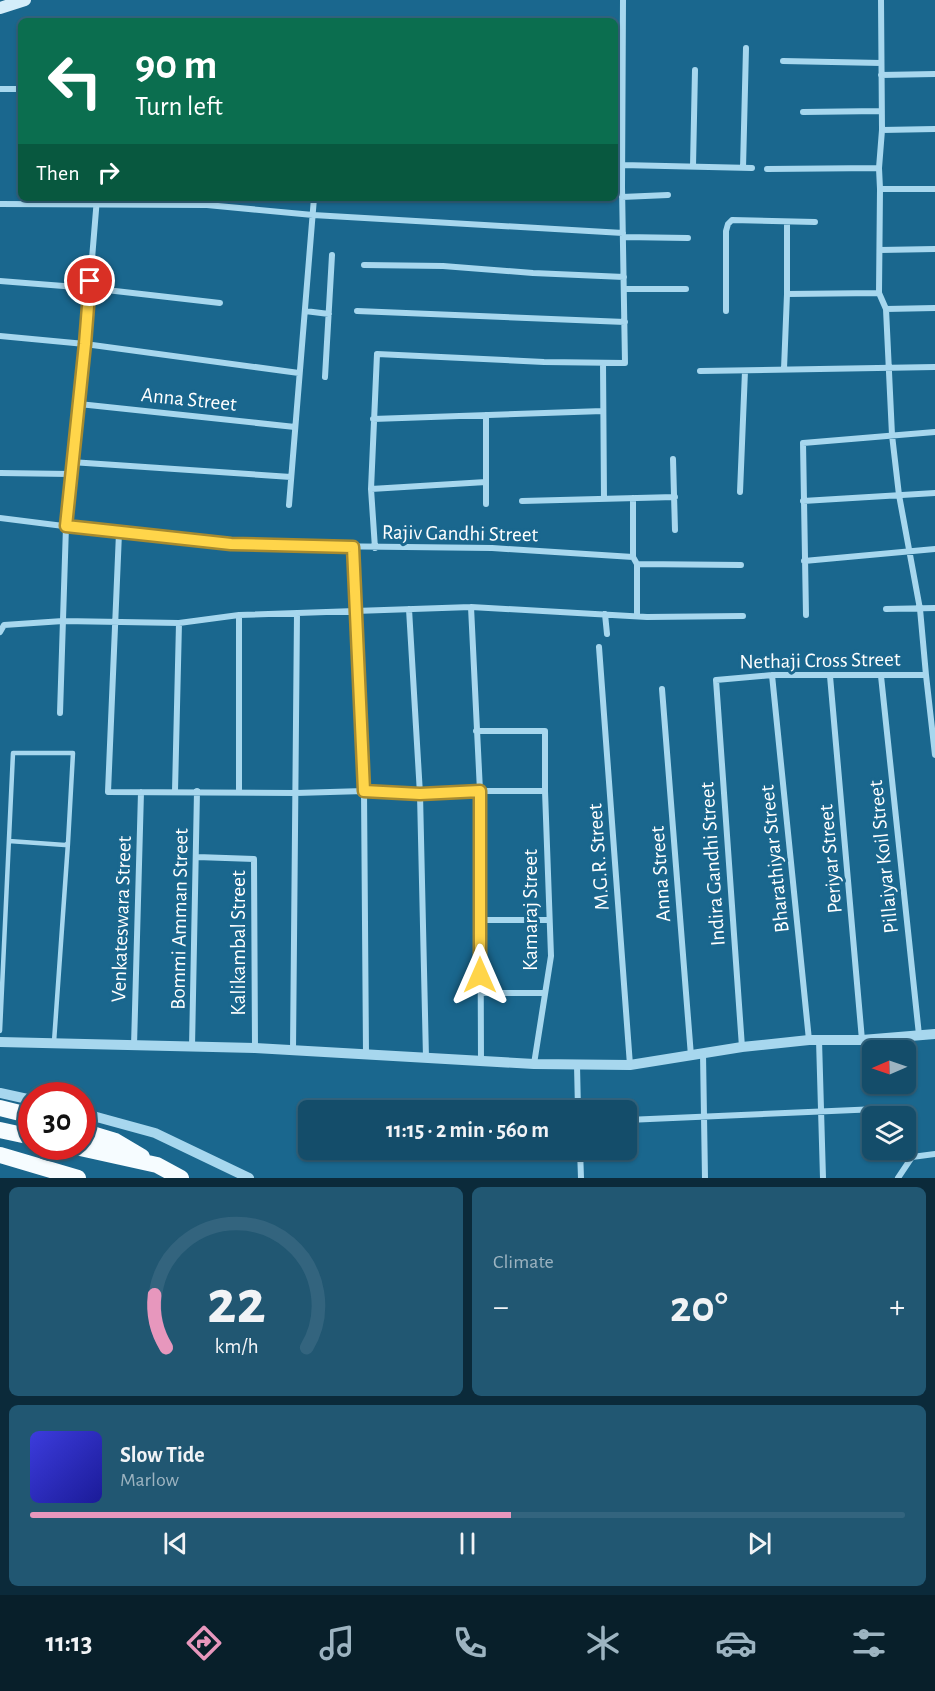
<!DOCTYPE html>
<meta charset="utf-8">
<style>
body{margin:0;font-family:"Alegreya Sans",sans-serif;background:#215772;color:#f1f3f6;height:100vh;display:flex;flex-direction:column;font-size:22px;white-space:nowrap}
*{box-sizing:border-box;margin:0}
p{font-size:20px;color:#9db4c1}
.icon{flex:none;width:33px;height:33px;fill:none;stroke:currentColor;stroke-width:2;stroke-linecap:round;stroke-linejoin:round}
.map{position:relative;height:1178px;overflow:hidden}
.drawer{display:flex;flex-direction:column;gap:9px;padding:9px;background:#0b2a3a;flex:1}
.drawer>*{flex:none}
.hud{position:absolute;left:18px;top:18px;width:600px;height:183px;border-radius:9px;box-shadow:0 2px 4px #0004,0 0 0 2px #33647e;background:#0b6e4f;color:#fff;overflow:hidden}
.needle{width:39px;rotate:268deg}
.fabs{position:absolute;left:862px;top:1040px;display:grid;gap:12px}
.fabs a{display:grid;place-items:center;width:54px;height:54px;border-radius:9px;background:#144d6a;box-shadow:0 2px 4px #0004,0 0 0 2px #33647e;font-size:30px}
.speed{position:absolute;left:18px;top:1082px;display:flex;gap:12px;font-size:30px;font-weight:700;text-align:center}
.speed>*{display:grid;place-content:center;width:78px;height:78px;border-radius:50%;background:#144d6a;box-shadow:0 2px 4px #0004,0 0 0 2px #33647e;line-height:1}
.speed .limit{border:9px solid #d22;background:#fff;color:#111}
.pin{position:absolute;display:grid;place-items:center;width:51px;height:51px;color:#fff;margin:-26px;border:3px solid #fff;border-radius:50%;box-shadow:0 2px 6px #0007}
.me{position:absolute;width:66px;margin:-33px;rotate:0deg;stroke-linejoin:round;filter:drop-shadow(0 0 4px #0008)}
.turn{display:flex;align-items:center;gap:21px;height:126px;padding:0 18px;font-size:27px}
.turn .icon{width:78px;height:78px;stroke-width:2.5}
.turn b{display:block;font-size:42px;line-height:51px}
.then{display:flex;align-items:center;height:57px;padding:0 18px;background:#0003;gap:12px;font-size:22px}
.big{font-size:45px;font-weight:600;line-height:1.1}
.drawer .widget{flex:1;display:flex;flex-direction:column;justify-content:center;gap:9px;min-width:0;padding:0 21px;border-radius:9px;background:#215772}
.drawer .dial{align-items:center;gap:0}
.dial svg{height:156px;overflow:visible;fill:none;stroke:#33647e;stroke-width:7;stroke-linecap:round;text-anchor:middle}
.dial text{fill:#f1f3f6;stroke:none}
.song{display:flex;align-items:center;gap:18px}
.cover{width:72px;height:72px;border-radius:9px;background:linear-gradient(135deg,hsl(240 70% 55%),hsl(240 70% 35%))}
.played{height:6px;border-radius:3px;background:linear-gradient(90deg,#e797bd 55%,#33647e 55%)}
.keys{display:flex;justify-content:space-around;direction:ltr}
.heat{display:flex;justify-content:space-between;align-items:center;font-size:33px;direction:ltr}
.drawer .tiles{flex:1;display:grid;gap:9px;grid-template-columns:1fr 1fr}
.widget:last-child{grid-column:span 2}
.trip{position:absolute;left:298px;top:1100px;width:339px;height:60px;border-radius:9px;background:#144d6a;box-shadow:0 2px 4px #0004,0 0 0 2px #33647e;font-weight:600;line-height:60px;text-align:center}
.tab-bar{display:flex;height:96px;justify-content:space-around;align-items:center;background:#081f2a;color:#9db4c1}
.tab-bar .icon{width:42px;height:42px}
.tab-bar .current{color:#e797bd}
.tab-bar b{font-size:27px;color:#f1f3f6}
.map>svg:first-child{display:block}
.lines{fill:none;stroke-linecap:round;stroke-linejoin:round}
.service{stroke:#a7d7ee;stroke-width:4.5}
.minor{stroke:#a7d7ee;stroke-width:6}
.tertiary{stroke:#a7d7ee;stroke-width:10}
.secondary{stroke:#d4edfa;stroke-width:12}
.trunk{stroke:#f6fcff;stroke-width:16}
.route-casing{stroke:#a68a30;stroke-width:15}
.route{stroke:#ffd54a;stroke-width:10}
.labels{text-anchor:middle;stroke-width:6;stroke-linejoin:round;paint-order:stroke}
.street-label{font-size:21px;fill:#fff;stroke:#1a678e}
</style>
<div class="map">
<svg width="935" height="1178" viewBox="0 0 935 1178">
<rect width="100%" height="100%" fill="#1a678e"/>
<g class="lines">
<path class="service" d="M 0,1031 C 4,938 9,846 13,753 L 73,753 L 68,843 L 65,845 L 9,841
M 54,1042 L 68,843"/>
<path class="minor" d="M 881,0 L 882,130 L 879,168 L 880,189 L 879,293 L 886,309 L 892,435 L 899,495 L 920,609 L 926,675 L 935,755
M 783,61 L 881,63
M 881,75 L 935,74
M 0,89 L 21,89
M 803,112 L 881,111
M 882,130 L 935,129
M 622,165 L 752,168
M 693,166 L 695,70
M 743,168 L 746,48
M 767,169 L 879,168
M 880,189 L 935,189
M 622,197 L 668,195
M 0,204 L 207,205 L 313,215 L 623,233
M 787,222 L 787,294 L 879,293
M 623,237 L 688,238
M 880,250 L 935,249
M 364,265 L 443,266 L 533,273 L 624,277
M 0,281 L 89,288 L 220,303
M 624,289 L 686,289
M 886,309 L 935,308
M 305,311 L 329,314
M 357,311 L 625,322
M 726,311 L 726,231 L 728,224 L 732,220 L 815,222
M 0,336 L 85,344 L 299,373
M 603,363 L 604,499
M 784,369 L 787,294
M 700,371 L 935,367
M 325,377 L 332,255
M 79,404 L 295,427
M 373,419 L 603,411
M 673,459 L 675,530
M 71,462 L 291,477
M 0,473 L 70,474
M 371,489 L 486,482
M 740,492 L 745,371
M 633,498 L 633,557 L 637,564 L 637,616
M 522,501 L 675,497
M 803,501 L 935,493
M 486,504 L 486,415
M 289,505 L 314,198
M 0,518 L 119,533 L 231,545 L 492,548 L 633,557
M 119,533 L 108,792 L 296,793 L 364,791 L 420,794 L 480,791 L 545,791
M 353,547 L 364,791 L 366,1054
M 375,548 L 371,489 L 377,354 L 544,362 L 625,363 L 622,187 L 623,0
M 804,561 L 935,549
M 637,564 L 741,565
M 471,607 L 480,791 L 481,1061
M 409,609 L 420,794 L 426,1058
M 886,609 L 935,608
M 605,614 L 607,634
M 239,615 L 239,791
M 806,615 L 803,443 L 935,432
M 0,632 L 4,625 L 63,621 L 179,623 L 239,615 L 471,607 L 647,617 L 743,616
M 599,647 L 630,1065
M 772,675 L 809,1040
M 830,676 L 862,1040
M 881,676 L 919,1035
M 662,689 L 691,1056
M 60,713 L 66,526 L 71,462 L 85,344 L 97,198
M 476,731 L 545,731 L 545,791 L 551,956 L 534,1064
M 175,791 L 179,623
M 197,857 L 254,859 L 255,1048
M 480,920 L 549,920
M 481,993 L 545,993
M 819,1040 L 823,1178
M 134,1046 L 141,792
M 192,1047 L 197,791
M 742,1047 L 716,680 L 772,675 L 926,675
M 293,1050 L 297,613
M 703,1054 L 705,1178
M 577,1065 L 578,1110
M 627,1120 L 901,1108
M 580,1149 L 581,1178
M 898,1178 L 912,1157 L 935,1154"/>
<path class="tertiary" d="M 0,1042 L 255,1048 L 534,1064 L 630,1065 L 742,1047 L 809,1040 L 862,1040 L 935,1034
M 0,1093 L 32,1100
M 82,1113 L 155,1133 L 249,1178"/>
<path class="secondary" d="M 0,8 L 25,0"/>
<path class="trunk" d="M 0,1108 L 32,1116
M 0,1130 L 32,1137
M 82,1131 L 115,1141 L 142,1157
M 71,1146 L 157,1165 L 181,1178
M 0,1155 L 78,1178"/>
</g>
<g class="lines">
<g class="route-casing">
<path id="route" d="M 90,281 L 85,344 L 66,526 L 231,544 L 353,547 L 364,791 L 420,794 L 480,791 L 480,975"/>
</g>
<use href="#route" class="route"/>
</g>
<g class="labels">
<g class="street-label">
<text transform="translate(189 399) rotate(6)" y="7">Anna Street</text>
<text transform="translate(460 533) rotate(1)" y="7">Rajiv Gandhi Street</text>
<text transform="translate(820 660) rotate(-1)" y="7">Nethaji Cross Street</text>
<text transform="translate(598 857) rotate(-94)" y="7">M.G.R. Street</text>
<text transform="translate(883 857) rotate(-96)" y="7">Pillaiyar Koil Street</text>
<text transform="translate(774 859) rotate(-96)" y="7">Bharathiyar Street</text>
<text transform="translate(830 859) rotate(-95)" y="7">Periyar Street</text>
<text transform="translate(712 864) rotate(-94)" y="7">Indira Gandhi Street</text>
<text transform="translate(660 874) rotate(-94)" y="7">Anna Street</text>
<text transform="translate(530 910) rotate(-90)" y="7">Kamaraj Street</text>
<text transform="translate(121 919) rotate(-88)" y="7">Venkateswara Street</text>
<text transform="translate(179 919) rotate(-89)" y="7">Bommi Amman Street</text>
<text transform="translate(238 943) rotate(-90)" y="7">Kalikambal Street</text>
</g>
</g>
</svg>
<div class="fabs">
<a><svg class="needle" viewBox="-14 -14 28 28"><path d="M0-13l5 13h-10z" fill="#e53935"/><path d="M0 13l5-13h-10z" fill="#9db4c1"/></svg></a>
<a><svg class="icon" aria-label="layers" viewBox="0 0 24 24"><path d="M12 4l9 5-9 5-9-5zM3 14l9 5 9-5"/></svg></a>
</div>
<div class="speed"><div class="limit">30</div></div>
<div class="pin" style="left:90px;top:281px;background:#d93025"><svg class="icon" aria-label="arrive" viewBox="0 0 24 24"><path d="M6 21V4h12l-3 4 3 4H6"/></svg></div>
<svg class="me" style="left:480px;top:975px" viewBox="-20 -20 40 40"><path d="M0-17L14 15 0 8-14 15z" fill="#ffd54a" stroke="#fff" stroke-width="4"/></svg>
<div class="trip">11:15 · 2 min · 560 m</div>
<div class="hud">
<div class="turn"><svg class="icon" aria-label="left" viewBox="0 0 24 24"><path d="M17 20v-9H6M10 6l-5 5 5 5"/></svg><div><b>90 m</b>Turn left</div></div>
<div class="then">Then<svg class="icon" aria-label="right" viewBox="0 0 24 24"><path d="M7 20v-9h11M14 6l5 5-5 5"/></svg></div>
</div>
</div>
<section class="drawer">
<div class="tiles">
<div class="widget dial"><svg viewBox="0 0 100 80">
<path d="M14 69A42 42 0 1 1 86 69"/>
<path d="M14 69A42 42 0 0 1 8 42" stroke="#e797bd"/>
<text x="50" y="56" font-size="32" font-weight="700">22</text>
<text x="50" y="72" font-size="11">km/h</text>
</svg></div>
<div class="widget"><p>Climate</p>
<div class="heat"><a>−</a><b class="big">20°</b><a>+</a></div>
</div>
<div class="widget">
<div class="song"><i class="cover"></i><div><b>Slow Tide</b><p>Marlow</p></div></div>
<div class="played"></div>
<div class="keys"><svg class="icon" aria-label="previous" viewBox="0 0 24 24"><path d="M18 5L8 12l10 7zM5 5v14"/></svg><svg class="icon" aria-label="pause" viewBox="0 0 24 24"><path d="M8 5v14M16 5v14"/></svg><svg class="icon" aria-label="next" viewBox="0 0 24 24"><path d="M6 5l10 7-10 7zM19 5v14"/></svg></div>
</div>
</div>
</section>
<nav class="tab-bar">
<b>11:13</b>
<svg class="icon current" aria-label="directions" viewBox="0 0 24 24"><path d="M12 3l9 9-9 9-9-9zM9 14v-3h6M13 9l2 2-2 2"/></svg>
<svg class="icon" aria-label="music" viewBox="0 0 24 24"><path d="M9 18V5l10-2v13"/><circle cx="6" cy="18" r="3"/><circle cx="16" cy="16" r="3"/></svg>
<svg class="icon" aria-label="phone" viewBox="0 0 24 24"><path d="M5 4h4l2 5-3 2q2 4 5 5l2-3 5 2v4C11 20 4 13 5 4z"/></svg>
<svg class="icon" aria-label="climate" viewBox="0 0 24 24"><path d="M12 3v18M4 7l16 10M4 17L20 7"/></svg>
<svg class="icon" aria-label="car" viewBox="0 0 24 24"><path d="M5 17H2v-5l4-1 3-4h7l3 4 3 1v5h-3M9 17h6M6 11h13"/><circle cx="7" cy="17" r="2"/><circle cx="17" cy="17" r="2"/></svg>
<svg class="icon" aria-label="filters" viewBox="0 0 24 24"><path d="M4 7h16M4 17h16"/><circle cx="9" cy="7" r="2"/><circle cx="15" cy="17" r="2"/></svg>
</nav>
